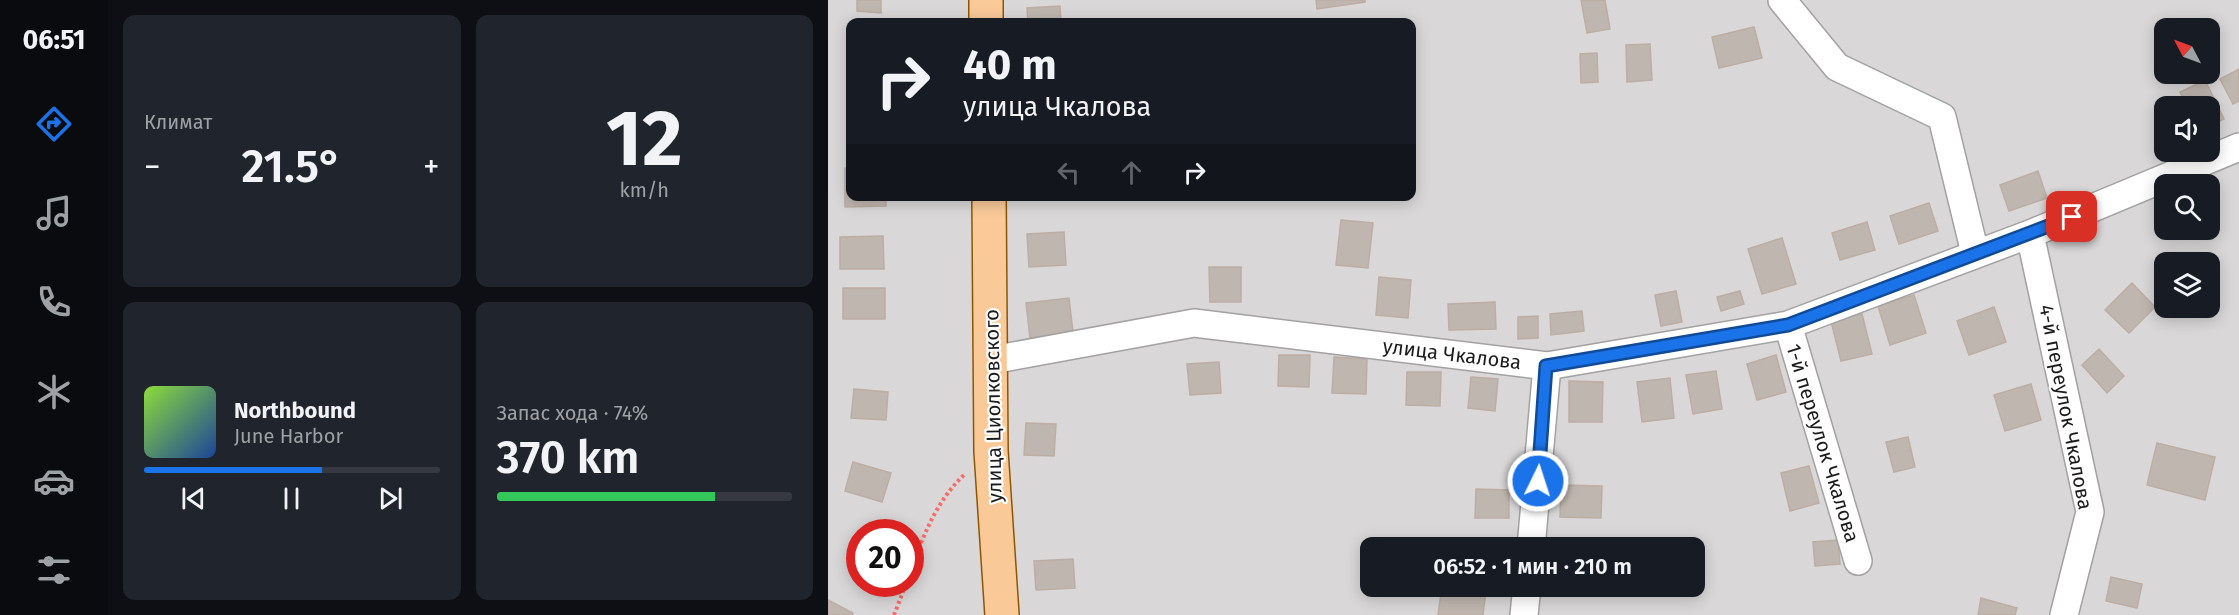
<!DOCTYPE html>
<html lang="ru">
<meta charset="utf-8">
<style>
body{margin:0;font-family:"Fira Sans",sans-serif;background:#20242c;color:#f1f3f6;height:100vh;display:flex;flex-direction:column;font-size:22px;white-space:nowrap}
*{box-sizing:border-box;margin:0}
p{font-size:20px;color:#9ea1a6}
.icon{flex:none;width:33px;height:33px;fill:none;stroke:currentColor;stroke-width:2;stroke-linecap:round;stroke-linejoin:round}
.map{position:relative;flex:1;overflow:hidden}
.details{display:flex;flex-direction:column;gap:15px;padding:15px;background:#0d0f14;width:720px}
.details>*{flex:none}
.banner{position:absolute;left:18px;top:18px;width:570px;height:183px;border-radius:12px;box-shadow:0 3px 15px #0003;background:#171b24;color:#f1f3f6;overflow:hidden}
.needle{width:39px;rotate:311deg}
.tools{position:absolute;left:1326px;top:18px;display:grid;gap:12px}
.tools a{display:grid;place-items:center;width:66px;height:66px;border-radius:12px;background:#171b24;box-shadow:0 3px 15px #0003;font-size:30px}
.speed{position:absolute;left:18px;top:519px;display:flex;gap:12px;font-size:30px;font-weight:700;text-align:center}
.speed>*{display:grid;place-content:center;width:78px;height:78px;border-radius:50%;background:#171b24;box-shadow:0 3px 15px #0003;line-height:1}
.speed .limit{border:9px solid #d22;background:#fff;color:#111}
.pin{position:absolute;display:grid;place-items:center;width:51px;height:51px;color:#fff;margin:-26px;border-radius:12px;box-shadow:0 3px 9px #0006}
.me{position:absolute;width:66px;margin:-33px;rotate:4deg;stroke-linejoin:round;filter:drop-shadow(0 0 4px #0008)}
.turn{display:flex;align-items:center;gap:21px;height:126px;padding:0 18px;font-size:27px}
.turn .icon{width:78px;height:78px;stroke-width:2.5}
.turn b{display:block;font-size:42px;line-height:51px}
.lanes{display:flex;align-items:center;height:57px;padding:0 18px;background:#0003;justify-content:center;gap:30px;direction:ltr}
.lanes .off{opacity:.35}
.big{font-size:45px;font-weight:600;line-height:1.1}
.details .card{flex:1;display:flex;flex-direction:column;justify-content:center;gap:9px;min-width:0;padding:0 21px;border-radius:12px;background:#20242c}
.details .dial{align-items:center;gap:0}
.dial b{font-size:78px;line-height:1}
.song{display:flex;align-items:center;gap:18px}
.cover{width:72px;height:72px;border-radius:9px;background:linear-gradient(135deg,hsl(90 70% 55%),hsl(220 70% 35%))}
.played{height:6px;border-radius:3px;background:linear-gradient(90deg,#1a73e8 60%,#363941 60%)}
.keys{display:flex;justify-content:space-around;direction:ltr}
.heat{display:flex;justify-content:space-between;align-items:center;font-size:33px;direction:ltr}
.charge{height:9px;border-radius:4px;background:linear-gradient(90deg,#34c759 74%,#363941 0)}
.details .tiles{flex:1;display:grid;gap:15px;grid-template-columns:repeat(2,1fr)}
.trip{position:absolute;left:532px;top:537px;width:345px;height:60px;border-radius:12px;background:#171b24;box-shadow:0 3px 15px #0003;font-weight:600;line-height:60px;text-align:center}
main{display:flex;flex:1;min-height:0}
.dock{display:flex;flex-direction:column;width:108px;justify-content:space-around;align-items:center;background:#090b0e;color:#9ea1a6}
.dock .icon{width:42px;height:42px}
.dock .selected{color:#1a73e8}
.dock b{font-size:27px;color:#f1f3f6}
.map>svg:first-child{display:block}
.residential{fill:#d9d7d8;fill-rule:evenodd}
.building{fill:#c0b6b0;stroke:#bdada3;stroke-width:1.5}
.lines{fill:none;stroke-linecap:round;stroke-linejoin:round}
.minor-casing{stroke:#a2a2a2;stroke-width:30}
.major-casing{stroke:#8e5604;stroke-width:36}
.path{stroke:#f66c67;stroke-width:4;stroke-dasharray:3 3;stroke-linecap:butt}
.minor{stroke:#fff;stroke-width:27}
.major{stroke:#f9c998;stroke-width:33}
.route-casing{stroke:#114b97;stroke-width:15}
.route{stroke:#1a73e8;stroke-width:10}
.labels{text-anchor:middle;stroke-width:4.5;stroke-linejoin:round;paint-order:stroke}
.street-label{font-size:20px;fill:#1b1b1b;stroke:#fff}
</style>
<main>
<nav class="dock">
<b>06:51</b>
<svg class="icon selected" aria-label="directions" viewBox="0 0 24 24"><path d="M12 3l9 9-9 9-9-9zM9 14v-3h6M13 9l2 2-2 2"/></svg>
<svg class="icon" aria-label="music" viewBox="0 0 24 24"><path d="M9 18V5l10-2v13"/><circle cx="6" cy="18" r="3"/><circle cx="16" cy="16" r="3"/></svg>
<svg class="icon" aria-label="phone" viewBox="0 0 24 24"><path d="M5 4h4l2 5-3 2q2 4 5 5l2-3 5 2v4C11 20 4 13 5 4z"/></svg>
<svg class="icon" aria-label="climate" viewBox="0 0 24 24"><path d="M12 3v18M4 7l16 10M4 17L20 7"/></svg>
<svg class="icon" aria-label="car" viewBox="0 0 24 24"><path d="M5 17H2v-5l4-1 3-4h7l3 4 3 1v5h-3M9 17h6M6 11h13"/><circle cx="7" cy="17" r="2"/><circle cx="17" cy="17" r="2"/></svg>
<svg class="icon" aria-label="filters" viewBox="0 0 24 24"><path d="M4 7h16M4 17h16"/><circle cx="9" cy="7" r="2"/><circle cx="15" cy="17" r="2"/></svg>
</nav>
<section class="details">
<div class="tiles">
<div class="card"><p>Климат</p>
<div class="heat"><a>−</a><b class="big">21.5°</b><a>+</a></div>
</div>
<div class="card dial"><b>12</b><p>km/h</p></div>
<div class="card">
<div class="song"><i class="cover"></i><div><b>Northbound</b><p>June Harbor</p></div></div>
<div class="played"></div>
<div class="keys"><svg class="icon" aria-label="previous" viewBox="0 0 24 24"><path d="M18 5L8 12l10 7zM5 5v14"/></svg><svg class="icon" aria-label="pause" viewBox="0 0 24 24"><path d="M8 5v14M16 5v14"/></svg><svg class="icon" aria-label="next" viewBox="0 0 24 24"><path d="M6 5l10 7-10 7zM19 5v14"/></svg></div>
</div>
<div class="card"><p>Запас хода · 74%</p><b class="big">370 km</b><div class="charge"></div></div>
</div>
</section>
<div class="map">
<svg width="1411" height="615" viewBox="0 0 1411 615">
<rect width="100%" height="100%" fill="#ece7e0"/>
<path class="residential" d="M 0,0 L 1411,0 L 1411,615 L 0,615 ZM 22,22 L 584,22 L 584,196 L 22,196 ZM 1336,28 L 1382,28 L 1382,74 L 1336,74 ZM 1336,106 L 1382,106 L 1382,152 L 1336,152 ZM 1336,184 L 1382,184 L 1382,230 L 1336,230 ZM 1336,262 L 1382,262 L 1382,308 L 1336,308 ZM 32,532 L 82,532 L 82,584 L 32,584 ZM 543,548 L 867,548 L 867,586 L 543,586 Z"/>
<path class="building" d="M 29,0 L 53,0 L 53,13 L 29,11 Z
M 488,0 L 537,0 L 537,2 L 489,9 Z
M 753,0 L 777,0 L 782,29 L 759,33 Z
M 232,6 L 233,22 L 200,22 L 199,8 Z
M 926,27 L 934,58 L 891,68 L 884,37 Z
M 822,44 L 824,80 L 799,82 L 798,45 Z
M 769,53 L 770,82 L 753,83 L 752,54 Z
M 1411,69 L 1411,101 L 1405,104 L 1392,79 Z
M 1377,80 L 1396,119 L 1382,126 L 1382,106 L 1359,106 L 1352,92 Z
M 21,107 L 22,107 L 22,148 L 20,148 Z
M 22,167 L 22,196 L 58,196 L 58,206 L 17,207 L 17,168 Z
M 1210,171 L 1219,198 L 1181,211 L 1172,185 Z
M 1101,203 L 1110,231 L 1071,244 L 1062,216 Z
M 513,220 L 545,223 L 540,268 L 508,265 Z
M 1039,222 L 1047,250 L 1012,260 L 1004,233 Z
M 236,232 L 238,265 L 201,267 L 199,234 Z
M 55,236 L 56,269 L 12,269 L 12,237 Z
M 954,238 L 968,284 L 934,294 L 920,249 Z
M 381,267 L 413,267 L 413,302 L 382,302 Z
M 551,277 L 583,280 L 580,318 L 548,315 Z
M 1304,283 L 1327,307 L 1301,333 L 1277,310 Z
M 15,288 L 57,288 L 57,319 L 15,319 Z
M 848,291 L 854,322 L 833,326 L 827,295 Z
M 912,291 L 916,304 L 893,311 L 889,297 Z
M 1086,295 L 1098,333 L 1062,345 L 1050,306 Z
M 241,298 L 245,332 L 202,338 L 198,303 Z
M 667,302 L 668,329 L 621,330 L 620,304 Z
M 1166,307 L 1178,342 L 1141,355 L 1129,321 Z
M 754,311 L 756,331 L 723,335 L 722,314 Z
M 1034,314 L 1044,354 L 1013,361 L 1003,321 Z
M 710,316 L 710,338 L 690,339 L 690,317 Z
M 1271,349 L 1296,376 L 1279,393 L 1254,365 Z
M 451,355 L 482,355 L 481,387 L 450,386 Z
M 948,355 L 958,392 L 929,400 L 919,364 Z
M 506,357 L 539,359 L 538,394 L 504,393 Z
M 391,362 L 393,393 L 362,395 L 359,364 Z
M 888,371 L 894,409 L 865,414 L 858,375 Z
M 579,372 L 613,372 L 612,406 L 578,405 Z
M 643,377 L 670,379 L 667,411 L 640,408 Z
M 842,378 L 846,418 L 814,422 L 809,382 Z
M 741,381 L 775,382 L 774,422 L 741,422 Z
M 1203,384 L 1213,420 L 1177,431 L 1166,395 Z
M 26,389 L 60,392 L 58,420 L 23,418 Z
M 198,423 L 228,424 L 226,456 L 196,455 Z
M 1080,437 L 1087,467 L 1066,472 L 1058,442 Z
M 1329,443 L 1387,457 L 1377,500 L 1319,485 Z
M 25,462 L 63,473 L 54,502 L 17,491 Z
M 981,466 L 991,503 L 962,511 L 953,473 Z
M 733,485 L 774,486 L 773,518 L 732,517 Z
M 648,489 L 681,490 L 681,518 L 647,518 Z
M 1010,540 L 1012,564 L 987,566 L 985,542 Z
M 245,559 L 247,588 L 208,590 L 206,561 Z
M 1283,577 L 1314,584 L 1309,608 L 1278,601 Z
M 614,586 L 658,590 L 655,615 L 610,615 Z
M 1153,598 L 1189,608 L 1187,615 L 1150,615 Z
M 0,600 L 25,613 L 24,615 L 0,615 Z"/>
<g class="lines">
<g class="minor-casing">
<path id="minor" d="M 954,0 L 1009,67 L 1114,117 L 1147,253
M 1202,234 L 1262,512 L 1236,615
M 960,325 L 1030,561
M 164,360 L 366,323 L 719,366 L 960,325 L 1202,234 L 1411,147
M 703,548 L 719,366
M 696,615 L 699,586"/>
</g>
<g class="major-casing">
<path id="major" d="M 158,0 L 158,22
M 161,196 L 163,451 L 174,615"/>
</g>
<path class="path" d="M 82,571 C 96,535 108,501 137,474
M 66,615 L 78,584"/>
<use href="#minor" class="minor"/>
<use href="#major" class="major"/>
</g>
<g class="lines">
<g class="route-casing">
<path id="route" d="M 710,481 L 718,366 L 960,325 L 1244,217"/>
</g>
<use href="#route" class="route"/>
</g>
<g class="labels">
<g class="street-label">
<text transform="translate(624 354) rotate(7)" y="7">улица Чкалова</text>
<text transform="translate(165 406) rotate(-91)" y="7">улица Циолковского</text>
<text transform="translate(1238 407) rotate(79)" y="7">4-й переулок Чкалова</text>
<text transform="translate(995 443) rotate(73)" y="7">1-й переулок Чкалова</text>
</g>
</g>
</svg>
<div class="tools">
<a><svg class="needle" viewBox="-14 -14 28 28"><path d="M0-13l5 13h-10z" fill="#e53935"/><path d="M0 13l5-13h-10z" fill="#9ea1a6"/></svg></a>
<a><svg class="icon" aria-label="sound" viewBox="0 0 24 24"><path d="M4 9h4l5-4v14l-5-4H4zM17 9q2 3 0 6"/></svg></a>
<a><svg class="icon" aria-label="search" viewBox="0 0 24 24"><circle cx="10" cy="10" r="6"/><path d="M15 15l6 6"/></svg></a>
<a><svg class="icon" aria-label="layers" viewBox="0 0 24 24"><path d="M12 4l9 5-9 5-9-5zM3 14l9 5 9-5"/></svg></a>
</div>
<div class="speed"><div class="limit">20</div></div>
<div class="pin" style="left:1244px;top:217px;background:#d93025"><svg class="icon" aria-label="arrive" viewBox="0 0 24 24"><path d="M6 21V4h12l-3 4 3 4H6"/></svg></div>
<svg class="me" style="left:710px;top:481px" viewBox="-20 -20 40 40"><circle r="17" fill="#1a73e8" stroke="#fff" stroke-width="3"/><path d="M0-11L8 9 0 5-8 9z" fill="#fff"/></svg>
<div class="trip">06:52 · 1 мин · 210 m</div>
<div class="banner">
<div class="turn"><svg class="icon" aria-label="right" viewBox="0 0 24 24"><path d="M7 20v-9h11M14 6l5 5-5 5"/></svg><div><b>40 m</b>улица Чкалова</div></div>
<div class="lanes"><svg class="icon off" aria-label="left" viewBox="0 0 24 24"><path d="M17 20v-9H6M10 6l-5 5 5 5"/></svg><svg class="icon off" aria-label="ahead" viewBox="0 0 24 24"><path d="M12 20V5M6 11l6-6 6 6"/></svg><svg class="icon" aria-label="right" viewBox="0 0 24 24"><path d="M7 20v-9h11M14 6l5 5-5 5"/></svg></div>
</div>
</div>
</main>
